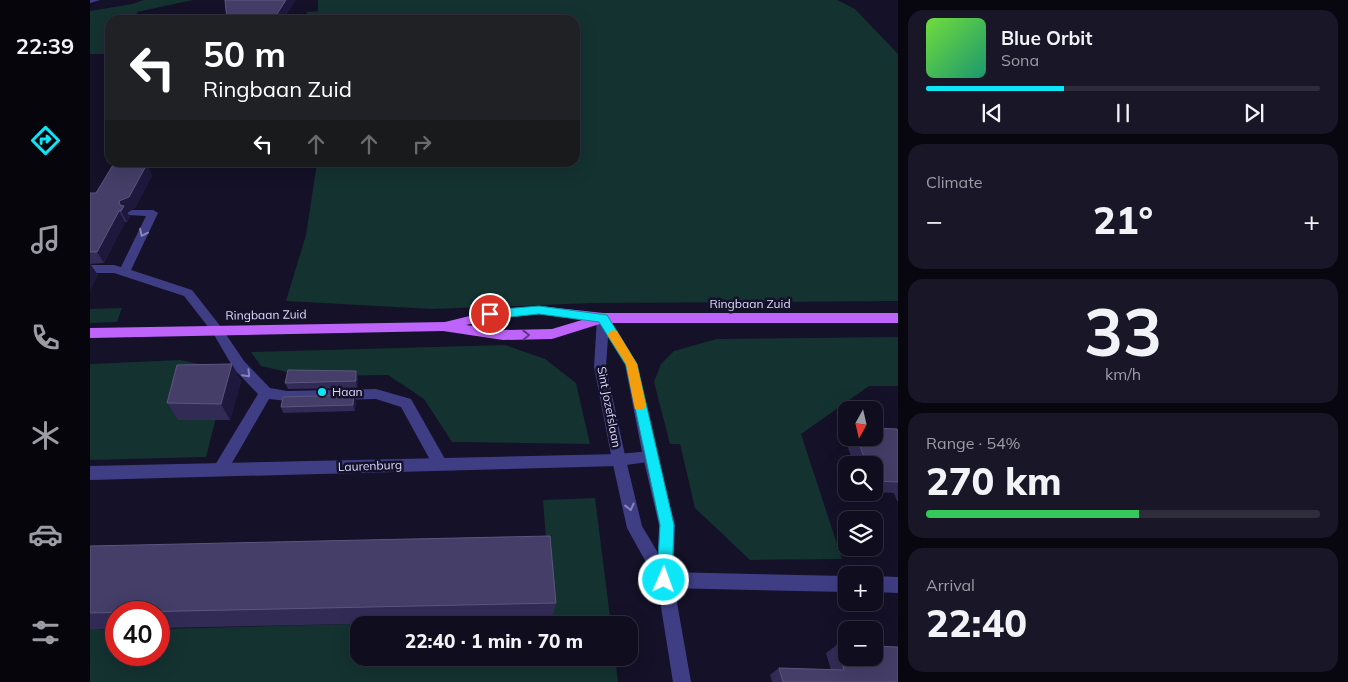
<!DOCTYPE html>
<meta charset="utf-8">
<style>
body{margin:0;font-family:Mulish,sans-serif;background:#181627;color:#f1f3f6;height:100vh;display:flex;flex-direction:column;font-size:19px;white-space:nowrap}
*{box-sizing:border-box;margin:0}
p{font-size:16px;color:#9b9ca4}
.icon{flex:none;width:28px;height:28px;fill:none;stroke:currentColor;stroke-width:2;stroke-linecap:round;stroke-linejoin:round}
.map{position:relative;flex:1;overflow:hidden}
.details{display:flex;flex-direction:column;gap:10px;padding:10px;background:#080710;width:450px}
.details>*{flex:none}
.top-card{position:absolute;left:15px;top:15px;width:475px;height:152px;border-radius:15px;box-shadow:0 5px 20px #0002,0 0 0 1px #2f2d3c;background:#202124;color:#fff;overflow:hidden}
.needle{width:32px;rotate:188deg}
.tools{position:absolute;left:748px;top:401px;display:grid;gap:10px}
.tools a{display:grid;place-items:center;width:45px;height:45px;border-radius:10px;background:#0f0d1e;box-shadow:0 5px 20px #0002,0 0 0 1px #2f2d3c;font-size:25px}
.speed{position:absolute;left:15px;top:601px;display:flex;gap:10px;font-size:25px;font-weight:700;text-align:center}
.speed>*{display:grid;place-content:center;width:65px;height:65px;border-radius:50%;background:#0f0d1e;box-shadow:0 5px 20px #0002,0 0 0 1px #2f2d3c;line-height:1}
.speed .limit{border:8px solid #d22;background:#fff;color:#111}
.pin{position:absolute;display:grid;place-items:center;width:42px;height:42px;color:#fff;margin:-21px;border:2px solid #fff;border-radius:50%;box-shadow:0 1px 5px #0007}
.me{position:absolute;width:55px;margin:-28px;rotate:2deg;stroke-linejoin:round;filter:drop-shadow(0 0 4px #0008)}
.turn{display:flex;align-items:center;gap:18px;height:105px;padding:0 15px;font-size:22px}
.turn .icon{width:65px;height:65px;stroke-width:2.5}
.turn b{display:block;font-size:35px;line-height:42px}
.lanes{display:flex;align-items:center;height:48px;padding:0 15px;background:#0003;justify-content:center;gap:25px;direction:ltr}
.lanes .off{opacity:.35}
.big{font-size:38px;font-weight:800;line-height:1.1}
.details .widget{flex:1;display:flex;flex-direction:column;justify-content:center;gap:8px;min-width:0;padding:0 18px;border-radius:15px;background:#181627}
.details .dial{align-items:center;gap:0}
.dial b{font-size:65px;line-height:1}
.song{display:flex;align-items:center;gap:15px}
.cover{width:60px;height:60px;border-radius:8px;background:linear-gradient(135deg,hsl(100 70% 55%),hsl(160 70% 35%))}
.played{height:5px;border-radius:2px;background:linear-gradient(90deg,#0ce6f7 35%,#2f2d3c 35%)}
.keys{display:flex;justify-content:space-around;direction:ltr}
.heat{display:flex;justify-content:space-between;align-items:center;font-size:28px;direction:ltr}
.charge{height:8px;border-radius:4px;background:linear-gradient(90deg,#34c759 54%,#2f2d3c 0)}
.trip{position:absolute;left:260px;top:616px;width:288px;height:50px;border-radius:15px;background:#0f0d1e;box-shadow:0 5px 20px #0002,0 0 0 1px #2f2d3c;font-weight:800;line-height:50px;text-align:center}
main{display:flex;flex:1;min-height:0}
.tabs{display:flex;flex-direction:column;width:90px;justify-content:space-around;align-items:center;background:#06050c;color:#9b9ca4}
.tabs .icon{width:35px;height:35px}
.tabs .active{color:#0ce6f7}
.tabs b{font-size:22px;color:#f1f3f6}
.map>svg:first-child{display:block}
.green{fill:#143230}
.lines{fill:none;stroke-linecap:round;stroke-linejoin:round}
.service{fill:#3f3e85;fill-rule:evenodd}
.minor{fill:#3f3e85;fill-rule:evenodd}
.tertiary{fill:#3f3e85;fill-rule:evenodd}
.primary{fill:#be64fa;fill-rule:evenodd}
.wall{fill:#322b56}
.shaded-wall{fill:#1e193c}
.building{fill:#443e68;stroke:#5c567f}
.oneway{stroke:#8684bb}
.oneway2{stroke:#603686}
.route{fill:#0ce6f7;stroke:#0896a1}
.slow{fill:#f59e0b}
.poi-dot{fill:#0ce6f7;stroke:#141128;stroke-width:2}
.labels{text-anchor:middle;stroke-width:5;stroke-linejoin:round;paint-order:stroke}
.street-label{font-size:12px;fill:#ddd9fe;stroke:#141128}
.poi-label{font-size:12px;fill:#ddd9fe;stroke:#141128;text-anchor:start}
</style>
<main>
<nav class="tabs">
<b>22:39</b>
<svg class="icon active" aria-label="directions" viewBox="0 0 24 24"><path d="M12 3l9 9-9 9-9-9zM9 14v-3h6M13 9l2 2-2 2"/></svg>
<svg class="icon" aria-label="music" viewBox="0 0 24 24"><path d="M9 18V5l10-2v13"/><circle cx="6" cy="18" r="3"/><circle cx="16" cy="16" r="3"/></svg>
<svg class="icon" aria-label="phone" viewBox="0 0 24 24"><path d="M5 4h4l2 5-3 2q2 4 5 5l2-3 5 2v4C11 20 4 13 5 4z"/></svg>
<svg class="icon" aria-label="climate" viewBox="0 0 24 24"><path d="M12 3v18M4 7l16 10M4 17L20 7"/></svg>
<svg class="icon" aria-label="car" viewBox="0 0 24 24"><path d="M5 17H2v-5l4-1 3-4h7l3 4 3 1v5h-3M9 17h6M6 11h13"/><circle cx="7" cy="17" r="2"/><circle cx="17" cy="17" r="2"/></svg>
<svg class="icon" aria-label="filters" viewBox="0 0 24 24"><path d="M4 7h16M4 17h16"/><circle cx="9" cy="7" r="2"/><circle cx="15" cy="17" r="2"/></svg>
</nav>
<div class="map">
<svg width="808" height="682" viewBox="0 0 808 682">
<rect width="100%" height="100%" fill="#141128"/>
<path class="green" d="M 54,0 L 103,0 L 47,12 L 46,20 L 20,20 L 20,54 L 0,54 L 0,11 L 42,4 Z
M 228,0 L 747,0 L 765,9 L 808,54 L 808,301 L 503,303 L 342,309 L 196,301 L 216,235 L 227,163 L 485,162 L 485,20 L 216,20 L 217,12 L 228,11 Z
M 32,308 L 27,322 L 0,323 L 0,309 Z
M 808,337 L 808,386 L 779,386 L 711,434 L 752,559 L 660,560 L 605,508 L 590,444 L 580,444 L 564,382 L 571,364 L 584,351 L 626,339 Z
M 415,345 L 455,359 L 486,383 L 500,444 L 362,442 L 334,399 L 298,375 L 214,376 L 171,366 L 161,352 Z
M 90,360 L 138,370 L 116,457 L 0,460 L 0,364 Z
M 505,498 L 521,625 L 269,625 L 269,658 L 525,658 L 528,682 L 0,682 L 0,630 L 26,630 L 26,655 L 69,655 L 69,629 L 462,619 L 453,500 Z"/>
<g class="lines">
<path class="service" d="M 42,210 L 63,210 L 68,213 L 41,270 L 102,290 L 131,327 L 154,361 L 180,388 L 197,391 L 286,389 L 321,399 L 355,459 L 357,464 L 355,469 L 350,470 L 345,469 L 311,407 L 286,399 L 197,401 L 179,399 L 135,475 L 130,476 L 125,475 L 123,470 L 125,465 L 168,394 L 144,369 L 123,333 L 94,296 L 24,273 L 0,273 L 0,265 L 24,265 L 31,267 L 56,216 L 38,215 L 37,213 Z"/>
<path class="minor" d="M 0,0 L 10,0 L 0,3 Z
M 560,451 L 565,453 L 567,457 L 565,461 L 529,466 L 0,480 L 0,466 L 529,454 Z
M 575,572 L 756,576 L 756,592 L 575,588 L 569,586 L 567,580 L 569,574 Z
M 784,576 L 808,577 L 808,593 L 784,592 Z"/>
<path class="tertiary" d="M 513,313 L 517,315 L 547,364 L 567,457 L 585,525 L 583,580 L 601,682 L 583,682 L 567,582 L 537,528 L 522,460 L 504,367 L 507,318 ZM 518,337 L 535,365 L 553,457 L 569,525 L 568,553 L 552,526 L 536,460 L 516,367 Z"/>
<path class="primary" d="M 449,306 L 513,313 L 808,313 L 808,323 L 513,323 L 462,339 L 413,340 L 353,331 L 0,338 L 0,328 L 355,322 L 400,311 ZM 449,314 L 492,320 L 462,329 L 413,330 L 376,325 L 400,319 Z"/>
</g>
<path class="wall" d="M 57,164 L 62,176 L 45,208 L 37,212 L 40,217 L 37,222 L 35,222 L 14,263 L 0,264 L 8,275 L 0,290 L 0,193 L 6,193 Z
M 142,364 L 151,381 L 140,420 L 88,420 L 77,403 Z
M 266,371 L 268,377 L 267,388 L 198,389 L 195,383 Z
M 266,401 L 265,411 L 193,413 L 191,407 Z
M 808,431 L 808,501 L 807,501 L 804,493 L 784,492 L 784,465 L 764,465 L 755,439 L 756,437 L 756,438 L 784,438 Z
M 0,546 L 466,603 L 462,620 L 69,628 L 69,612 L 26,612 L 26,629 L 0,630 Z
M 747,645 L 808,682 L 682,682 L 680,675 L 689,668 L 741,670 L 736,653 Z"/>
<path class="shaded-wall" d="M 196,0 L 206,0 L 193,20 L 183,20 Z
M 57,164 L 62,176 L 45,208 L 37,212 L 40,217 L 37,222 L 31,211 L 29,201 Z
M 29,211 L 35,222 L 14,263 L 7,252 Z
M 0,264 L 8,275 L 0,290 Z
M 142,364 L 151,381 L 140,420 L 131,404 Z
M 266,371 L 268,377 L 267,388 L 266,381 Z
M 264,395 L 266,401 L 265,411 L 263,405 Z"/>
<path class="building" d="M 135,0 L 196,0 L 183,20 L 137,20 Z
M 57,164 L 39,197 L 29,201 L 30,205 L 34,206 L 31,211 L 29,211 L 7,252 L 0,252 L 0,193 L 6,193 L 23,165 Z
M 142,364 L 131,404 L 77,403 L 87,365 Z
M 198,370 L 266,371 L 266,381 L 195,383 Z
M 264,395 L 263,405 L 191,407 L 193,397 Z
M 784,428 L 807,429 L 808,431 L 808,482 L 784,481 L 784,465 L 777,465 L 767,438 L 784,438 Z
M 460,536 L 466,603 L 0,613 L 0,546 Z
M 747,645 L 756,645 L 756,658 L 784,658 L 784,646 L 808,647 L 808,682 L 693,682 L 689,668 L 754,670 Z"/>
<defs><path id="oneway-chevron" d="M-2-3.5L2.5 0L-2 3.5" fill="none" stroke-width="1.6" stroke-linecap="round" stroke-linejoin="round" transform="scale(1.25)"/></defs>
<g class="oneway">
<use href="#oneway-chevron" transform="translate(53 233) rotate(116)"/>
<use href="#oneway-chevron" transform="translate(157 374) rotate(46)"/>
<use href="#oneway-chevron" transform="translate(540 507) rotate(76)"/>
</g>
<use class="oneway2" href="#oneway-chevron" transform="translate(436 335) rotate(-1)"/>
<path class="route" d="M 449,306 L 517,315 L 547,364 L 584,525 L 582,580 L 580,586 L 574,588 L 569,586 L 567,580 L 570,525 L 536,365 L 509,322 L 449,314 L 400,319 L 395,314 L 400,310 Z"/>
<path class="slow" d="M 523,330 L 527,331 L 547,364 L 556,405 L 554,409 L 545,409 L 544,405 L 536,364 L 517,334 Z"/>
<circle class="poi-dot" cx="232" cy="392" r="5"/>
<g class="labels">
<g class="street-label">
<text x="660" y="308">Ringbaan Zuid</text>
<text transform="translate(176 315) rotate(-1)" y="4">Ringbaan Zuid</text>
<text transform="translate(519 407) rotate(79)" y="4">Sint Jozefslaan</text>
<text transform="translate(280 466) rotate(-2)" y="4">Laurenburg</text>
</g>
<g class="poi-label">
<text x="242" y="396">Haan</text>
</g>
</g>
</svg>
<div class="tools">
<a><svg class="needle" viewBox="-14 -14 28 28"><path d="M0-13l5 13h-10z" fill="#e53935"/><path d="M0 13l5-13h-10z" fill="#9b9ca4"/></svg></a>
<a><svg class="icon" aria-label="search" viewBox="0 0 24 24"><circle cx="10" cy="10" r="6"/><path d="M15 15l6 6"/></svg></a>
<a><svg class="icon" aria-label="layers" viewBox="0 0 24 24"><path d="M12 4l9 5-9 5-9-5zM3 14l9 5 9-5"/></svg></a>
<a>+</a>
<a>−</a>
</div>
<div class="speed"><div class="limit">40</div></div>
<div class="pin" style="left:400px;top:314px;background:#d93025"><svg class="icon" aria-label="arrive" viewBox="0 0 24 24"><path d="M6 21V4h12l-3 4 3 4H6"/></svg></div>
<svg class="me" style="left:574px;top:580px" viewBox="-20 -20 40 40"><circle r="17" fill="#0ce6f7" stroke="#fff" stroke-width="3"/><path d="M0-11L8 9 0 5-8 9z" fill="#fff"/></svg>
<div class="trip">22:40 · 1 min · 70 m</div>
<div class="top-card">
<div class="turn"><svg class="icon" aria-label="left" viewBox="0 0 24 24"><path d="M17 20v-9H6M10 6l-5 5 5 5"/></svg><div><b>50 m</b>Ringbaan Zuid</div></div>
<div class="lanes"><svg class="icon" aria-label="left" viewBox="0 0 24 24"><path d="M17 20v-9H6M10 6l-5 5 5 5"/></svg><svg class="icon off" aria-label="ahead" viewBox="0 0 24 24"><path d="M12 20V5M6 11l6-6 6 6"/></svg><svg class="icon off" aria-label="ahead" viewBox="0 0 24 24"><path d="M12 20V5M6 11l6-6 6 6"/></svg><svg class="icon off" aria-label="right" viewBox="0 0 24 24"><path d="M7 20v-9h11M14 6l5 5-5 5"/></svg></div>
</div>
</div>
<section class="details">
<div class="widget">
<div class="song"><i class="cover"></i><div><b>Blue Orbit</b><p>Sona</p></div></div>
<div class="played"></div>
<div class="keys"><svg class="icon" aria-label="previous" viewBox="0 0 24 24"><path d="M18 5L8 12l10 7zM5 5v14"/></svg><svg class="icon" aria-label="pause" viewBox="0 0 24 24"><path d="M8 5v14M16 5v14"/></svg><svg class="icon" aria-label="next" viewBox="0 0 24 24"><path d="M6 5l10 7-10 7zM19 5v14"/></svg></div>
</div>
<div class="widget"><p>Climate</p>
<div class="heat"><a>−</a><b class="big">21°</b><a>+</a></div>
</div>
<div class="widget dial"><b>33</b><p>km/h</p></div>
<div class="widget"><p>Range · 54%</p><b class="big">270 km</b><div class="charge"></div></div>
<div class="widget"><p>Arrival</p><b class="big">22:40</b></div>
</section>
</main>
